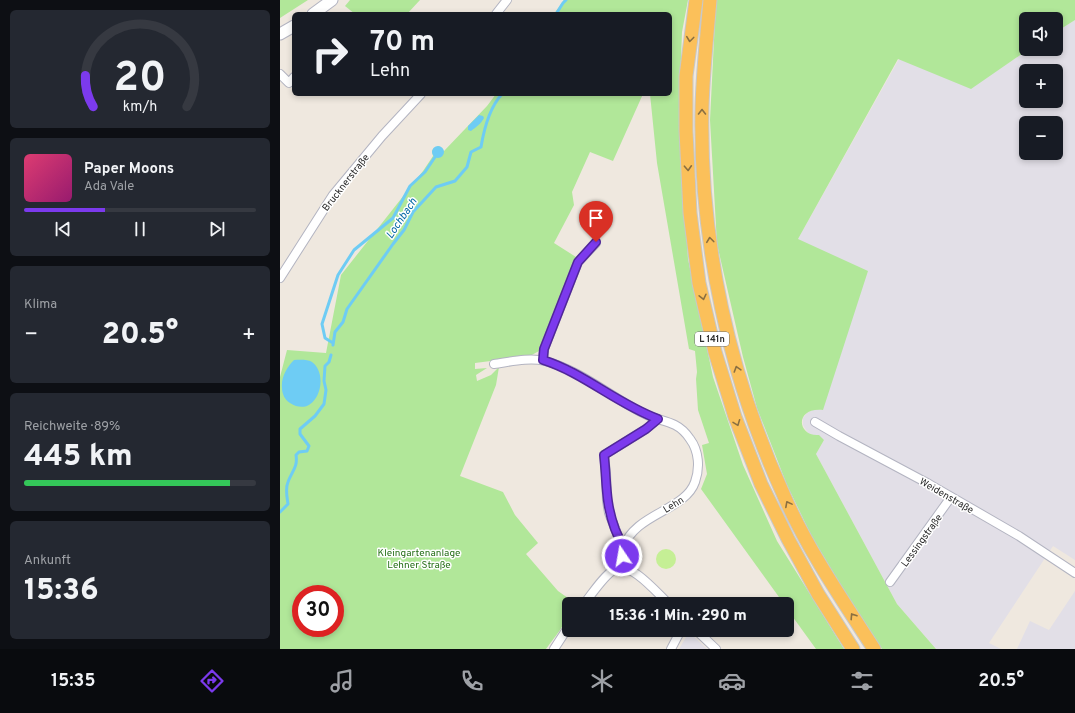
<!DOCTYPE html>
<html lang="de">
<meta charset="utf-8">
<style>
body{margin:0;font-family:Overpass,sans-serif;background:#242831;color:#f1f3f6;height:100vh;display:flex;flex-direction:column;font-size:15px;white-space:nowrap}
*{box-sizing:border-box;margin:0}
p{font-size:13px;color:#9ea1a6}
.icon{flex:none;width:22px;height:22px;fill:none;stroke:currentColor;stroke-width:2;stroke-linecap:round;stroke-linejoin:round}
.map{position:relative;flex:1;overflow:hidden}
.panel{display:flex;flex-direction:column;gap:10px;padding:10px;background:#0d0f14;width:280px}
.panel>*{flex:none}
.guide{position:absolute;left:12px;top:12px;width:380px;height:84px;border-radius:6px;box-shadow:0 2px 6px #0003;background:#171b24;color:#f1f3f6;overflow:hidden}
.tools{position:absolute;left:739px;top:12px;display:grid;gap:8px}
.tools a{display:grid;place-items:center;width:44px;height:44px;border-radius:6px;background:#171b24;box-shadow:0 2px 6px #0003;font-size:20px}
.speed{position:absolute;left:12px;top:585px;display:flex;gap:8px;font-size:20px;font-weight:700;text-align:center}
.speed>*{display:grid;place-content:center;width:52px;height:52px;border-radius:50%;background:#171b24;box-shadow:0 2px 6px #0003;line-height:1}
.speed .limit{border:6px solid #d22;background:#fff;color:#111}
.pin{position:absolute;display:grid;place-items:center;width:34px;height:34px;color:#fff;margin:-41px -17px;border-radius:50% 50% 50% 0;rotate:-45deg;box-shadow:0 0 4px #0007}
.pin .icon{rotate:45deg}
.me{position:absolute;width:44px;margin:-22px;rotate:348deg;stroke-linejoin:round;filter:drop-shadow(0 0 3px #0008)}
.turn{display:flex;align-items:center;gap:14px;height:84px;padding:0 12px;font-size:18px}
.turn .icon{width:52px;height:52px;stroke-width:2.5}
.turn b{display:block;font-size:28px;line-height:34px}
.big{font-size:30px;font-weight:800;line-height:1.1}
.panel .card{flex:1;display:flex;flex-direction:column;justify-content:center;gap:6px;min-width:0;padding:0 14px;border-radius:6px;background:#242831}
.panel .dial{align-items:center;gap:0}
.dial svg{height:104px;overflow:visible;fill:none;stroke:#363941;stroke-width:7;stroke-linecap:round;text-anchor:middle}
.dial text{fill:#f1f3f6;stroke:none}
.song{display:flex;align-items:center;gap:12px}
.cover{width:48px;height:48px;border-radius:6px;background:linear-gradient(135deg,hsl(340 70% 55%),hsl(320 70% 35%))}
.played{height:4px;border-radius:2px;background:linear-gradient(90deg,#7c3aed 35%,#363941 35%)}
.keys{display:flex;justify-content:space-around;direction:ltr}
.heat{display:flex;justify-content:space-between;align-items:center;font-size:22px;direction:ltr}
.charge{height:6px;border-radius:3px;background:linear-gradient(90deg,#34c759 89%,#363941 0)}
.trip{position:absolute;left:282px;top:597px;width:232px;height:40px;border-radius:6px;background:#171b24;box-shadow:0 2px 6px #0003;font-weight:800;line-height:40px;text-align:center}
.dock{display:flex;height:64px;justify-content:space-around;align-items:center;background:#090b0e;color:#9ea1a6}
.dock .icon{width:28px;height:28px}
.dock .active{color:#7c3aed}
.dock b{font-size:18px;color:#f1f3f6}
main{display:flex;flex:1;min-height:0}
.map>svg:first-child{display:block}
.industrial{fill:#e2dfe7;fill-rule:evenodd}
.green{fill:#b1e799;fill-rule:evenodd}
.pitch{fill:#c5ef95}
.water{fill:#6eccf4}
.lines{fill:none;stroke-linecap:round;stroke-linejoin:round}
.stream{stroke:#6eccf4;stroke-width:3}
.minor-casing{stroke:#b3b4c1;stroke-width:10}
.secondary-casing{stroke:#b3b4c1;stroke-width:13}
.trunk-casing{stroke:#c8c8c8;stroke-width:15}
.minor{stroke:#fff;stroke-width:8}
.secondary{stroke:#fff;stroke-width:11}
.trunk{stroke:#fbc05a;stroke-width:13}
.oneway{stroke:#8a6f41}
.route-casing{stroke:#51269a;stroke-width:10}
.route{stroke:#7c3aed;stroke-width:7}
.labels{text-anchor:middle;stroke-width:3;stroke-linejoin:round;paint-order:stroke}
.shield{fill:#fff;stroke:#6c6c6c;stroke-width:1}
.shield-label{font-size:9px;font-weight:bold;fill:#2d2d2d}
.street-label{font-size:10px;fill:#2d2d2d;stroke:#fff}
.park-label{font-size:10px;fill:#266f18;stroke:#fff}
.water-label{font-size:11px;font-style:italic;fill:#0769a6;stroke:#fff}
</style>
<main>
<section class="panel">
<div class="card dial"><svg viewBox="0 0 100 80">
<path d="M14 69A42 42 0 1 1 86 69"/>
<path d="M14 69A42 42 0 0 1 8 45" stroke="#7c3aed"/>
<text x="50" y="56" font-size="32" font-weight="700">20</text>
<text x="50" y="72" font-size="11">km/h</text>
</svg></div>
<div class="card">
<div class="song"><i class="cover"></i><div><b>Paper Moons</b><p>Ada Vale</p></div></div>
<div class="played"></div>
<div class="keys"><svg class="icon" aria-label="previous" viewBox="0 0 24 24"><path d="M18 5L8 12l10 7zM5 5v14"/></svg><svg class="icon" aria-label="pause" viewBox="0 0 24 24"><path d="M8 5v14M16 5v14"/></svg><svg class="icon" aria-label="next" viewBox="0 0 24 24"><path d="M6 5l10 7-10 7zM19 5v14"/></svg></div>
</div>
<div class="card"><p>Klima</p>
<div class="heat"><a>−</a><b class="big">20.5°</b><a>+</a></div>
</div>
<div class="card"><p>Reichweite · 89%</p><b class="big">445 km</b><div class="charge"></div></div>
<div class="card"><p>Ankunft</p><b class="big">15:36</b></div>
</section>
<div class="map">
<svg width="795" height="649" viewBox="0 0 795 649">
<rect width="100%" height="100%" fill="#efe8df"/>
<path class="industrial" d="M 795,20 L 795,560 L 773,546 L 709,643 L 721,649 L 656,649 L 617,604 L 536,454 L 544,440 L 528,433 L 523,425 L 523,418 L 527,413 L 534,409 L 543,410 L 518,239 L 619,59 L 691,88 L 749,49 L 776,49 L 776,32 ZM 746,71 L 776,71 L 776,101 L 746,101 ZM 746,123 L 776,123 L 776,153 L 746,153 Z
M 795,591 L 795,649 L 737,649 L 750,621 L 769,630 Z
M 409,632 L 427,649 L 399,649 Z"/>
<path class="green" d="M 0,0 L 28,0 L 0,18 Z
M 70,0 L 140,0 L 127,14 L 75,14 L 65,6 Z
M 284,0 L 408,0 L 402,32 L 399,112 L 408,259 L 433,377 L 463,465 L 497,541 L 564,649 L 536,649 L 507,609 L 507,604 L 504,604 L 421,489 L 427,474 L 422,445 L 429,443 L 418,410 L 416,379 L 417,372 L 415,351 L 409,349 L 377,163 L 370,94 L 390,94 L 390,14 L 274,14 Z
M 436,0 L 795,0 L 795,20 L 776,32 L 776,19 L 746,19 L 746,49 L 749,49 L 691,89 L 618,59 L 518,239 L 588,271 L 543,410 C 514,407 517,437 539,435 L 544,440 L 536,454 L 617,604 L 656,649 L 602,649 L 583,622 L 532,537 L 507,485 L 477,408 L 463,357 L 437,244 L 430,120 Z
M 216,94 L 363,94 L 333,161 L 310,152 L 292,192 L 294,205 L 274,243 L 296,257 L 259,351 L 250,356 L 195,363 L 195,369 L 207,368 L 196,375 L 197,381 L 211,375 L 219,367 L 216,385 L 180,476 L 223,492 L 235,515 L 258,543 L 246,554 L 278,591 L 295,603 L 289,604 C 289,622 276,635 266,649 L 0,649 L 0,377 L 7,350 L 46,353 L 61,275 L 143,171 L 153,156 L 152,151 L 154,148 L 159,146 L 164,151 L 207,106 ZM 21,594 L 55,594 L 55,628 L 21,628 Z"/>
<path class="pitch" d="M376 559a10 10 0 1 1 20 0a10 10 0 1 1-20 0Z"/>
<path class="water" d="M 199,115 L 203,116 L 204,118 C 201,124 196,127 191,131 L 188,130 L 188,126 Z
M152 152a6 6 0 1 1 12 0a6 6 0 1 1-12 0Z
M 14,360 C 19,360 27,359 32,362 C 51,376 36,420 10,403 C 5,400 2,394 2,388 C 1,377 7,367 14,360 Z"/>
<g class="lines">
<path class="stream" d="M 276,14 L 283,3 L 286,0
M 53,343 L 45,338 L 42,324 L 58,275 L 74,250 L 113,218 L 130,186 L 145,172 L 155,157
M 53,345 L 55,332 L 63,322 L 67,309 L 113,244 L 124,230 L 133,212 L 156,187 L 175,181 L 187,167 L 191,152 L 201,147 C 204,129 209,108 222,94
M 0,512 L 8,504 C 7,497 5,489 8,482 C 12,471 18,467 16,455 L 19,452 L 27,451 L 29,446 L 20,434 L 20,429 L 35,416 L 44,404 L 46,390 L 44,381 L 45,366 L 49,362 L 51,355"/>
<g class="minor-casing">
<path id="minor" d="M 216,14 L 227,0
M 0,74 L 9,83 L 14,77
M 0,278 L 53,195 L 102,136 L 141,94
M 263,360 L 264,349 L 298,262 L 316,243
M 214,364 C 229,362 249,357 265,361 C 300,370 331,397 363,413 C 373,419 385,420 395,425 C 401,428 406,433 410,439 C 419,451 420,468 415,482 C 405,511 355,513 343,548 C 342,554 342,561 341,566
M 535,422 L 559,436 L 649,484 L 739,536 L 795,573
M 343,549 L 329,513 L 327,501 L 326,473 L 324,455 L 366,429 L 378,419
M 610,582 L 671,497
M 304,604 C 312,594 324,575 335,569 C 350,560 378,594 389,604
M 416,630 L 436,649
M 274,649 L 289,626
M 391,649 L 401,630"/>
</g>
<g class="secondary-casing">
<path id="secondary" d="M 33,14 L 52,0
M 0,34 L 14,26"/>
</g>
<g class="trunk-casing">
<path id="trunk" d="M 416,0 L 406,76 L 406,131 L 410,213 L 419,283 L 435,352 L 455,417 L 481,484 L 508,539 L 538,594 L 573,649
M 430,0 C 427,35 423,71 422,107 C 419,241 449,376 505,498 C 528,550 563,601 594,649"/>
</g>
<use href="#minor" class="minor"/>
<use href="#secondary" class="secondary"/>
<use href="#trunk" class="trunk"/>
</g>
<defs><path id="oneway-chevron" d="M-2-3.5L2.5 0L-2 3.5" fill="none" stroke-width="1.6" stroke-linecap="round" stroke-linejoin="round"/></defs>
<g class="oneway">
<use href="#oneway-chevron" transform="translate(410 39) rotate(97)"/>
<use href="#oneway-chevron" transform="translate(422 112) rotate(-90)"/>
<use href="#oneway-chevron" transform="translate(408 168) rotate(87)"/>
<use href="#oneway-chevron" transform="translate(430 240) rotate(-97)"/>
<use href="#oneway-chevron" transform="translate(423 297) rotate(77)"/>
<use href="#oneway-chevron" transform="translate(457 369) rotate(-107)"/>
<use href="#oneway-chevron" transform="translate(457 423) rotate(69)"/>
<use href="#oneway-chevron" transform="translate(508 504) rotate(-118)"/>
<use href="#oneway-chevron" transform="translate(573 616) rotate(-123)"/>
</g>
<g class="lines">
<g class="route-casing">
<path id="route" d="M 316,242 L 298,262 L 264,349 L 263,360 C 304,373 337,404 378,419 L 366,429 L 324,455 C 327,482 325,502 335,529 C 339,539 344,546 342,556"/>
</g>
<use href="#route" class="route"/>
</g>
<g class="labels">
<rect class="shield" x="415" y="332" width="34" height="14" rx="3"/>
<g class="shield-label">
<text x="432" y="342">L 141n</text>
</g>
<g class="street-label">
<text transform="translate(65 182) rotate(-52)" y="4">Brucknerstraße</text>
<text transform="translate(667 495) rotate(30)" y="4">Weidenstraße</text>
<text transform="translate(393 504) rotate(-32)" y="4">Lehn</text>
<text transform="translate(641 540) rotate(-54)" y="4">Lessingstraße</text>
</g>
<g class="park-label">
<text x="139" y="556">Kleingartenanlage<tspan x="139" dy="12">Lehner Straße</tspan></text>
</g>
<g class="water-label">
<text transform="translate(121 218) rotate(-56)" y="4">Lochbach</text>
</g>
</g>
</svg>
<div class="tools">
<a><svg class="icon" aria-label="sound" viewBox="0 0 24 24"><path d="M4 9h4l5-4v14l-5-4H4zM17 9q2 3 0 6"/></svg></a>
<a>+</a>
<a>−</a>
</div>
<div class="speed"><div class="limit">30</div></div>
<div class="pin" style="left:316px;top:242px;background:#d93025"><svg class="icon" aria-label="arrive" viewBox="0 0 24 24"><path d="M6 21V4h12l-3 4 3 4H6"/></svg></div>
<svg class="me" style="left:342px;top:556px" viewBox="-20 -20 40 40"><circle r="17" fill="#7c3aed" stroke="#fff" stroke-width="3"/><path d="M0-11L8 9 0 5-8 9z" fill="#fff"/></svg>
<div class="trip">15:36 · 1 Min. · 290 m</div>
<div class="guide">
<div class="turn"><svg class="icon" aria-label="right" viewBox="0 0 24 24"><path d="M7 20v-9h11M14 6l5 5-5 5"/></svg><div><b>70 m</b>Lehn</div></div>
</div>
</div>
</main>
<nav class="dock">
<b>15:35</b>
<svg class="icon active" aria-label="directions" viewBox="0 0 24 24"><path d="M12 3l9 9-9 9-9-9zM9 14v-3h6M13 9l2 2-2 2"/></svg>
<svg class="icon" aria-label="music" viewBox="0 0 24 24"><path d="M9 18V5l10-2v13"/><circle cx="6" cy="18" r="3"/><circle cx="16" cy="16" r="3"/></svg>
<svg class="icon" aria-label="phone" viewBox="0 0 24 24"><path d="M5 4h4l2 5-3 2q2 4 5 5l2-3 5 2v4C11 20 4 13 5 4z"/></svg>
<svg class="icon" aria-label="climate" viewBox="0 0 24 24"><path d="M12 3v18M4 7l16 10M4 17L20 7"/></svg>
<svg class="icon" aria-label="car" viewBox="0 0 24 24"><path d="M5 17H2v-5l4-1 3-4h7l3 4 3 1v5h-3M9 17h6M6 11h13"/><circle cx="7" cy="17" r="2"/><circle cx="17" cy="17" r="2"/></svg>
<svg class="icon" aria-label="filters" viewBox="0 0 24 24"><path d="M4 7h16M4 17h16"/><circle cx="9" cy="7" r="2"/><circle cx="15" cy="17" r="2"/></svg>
<b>20.5°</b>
</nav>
